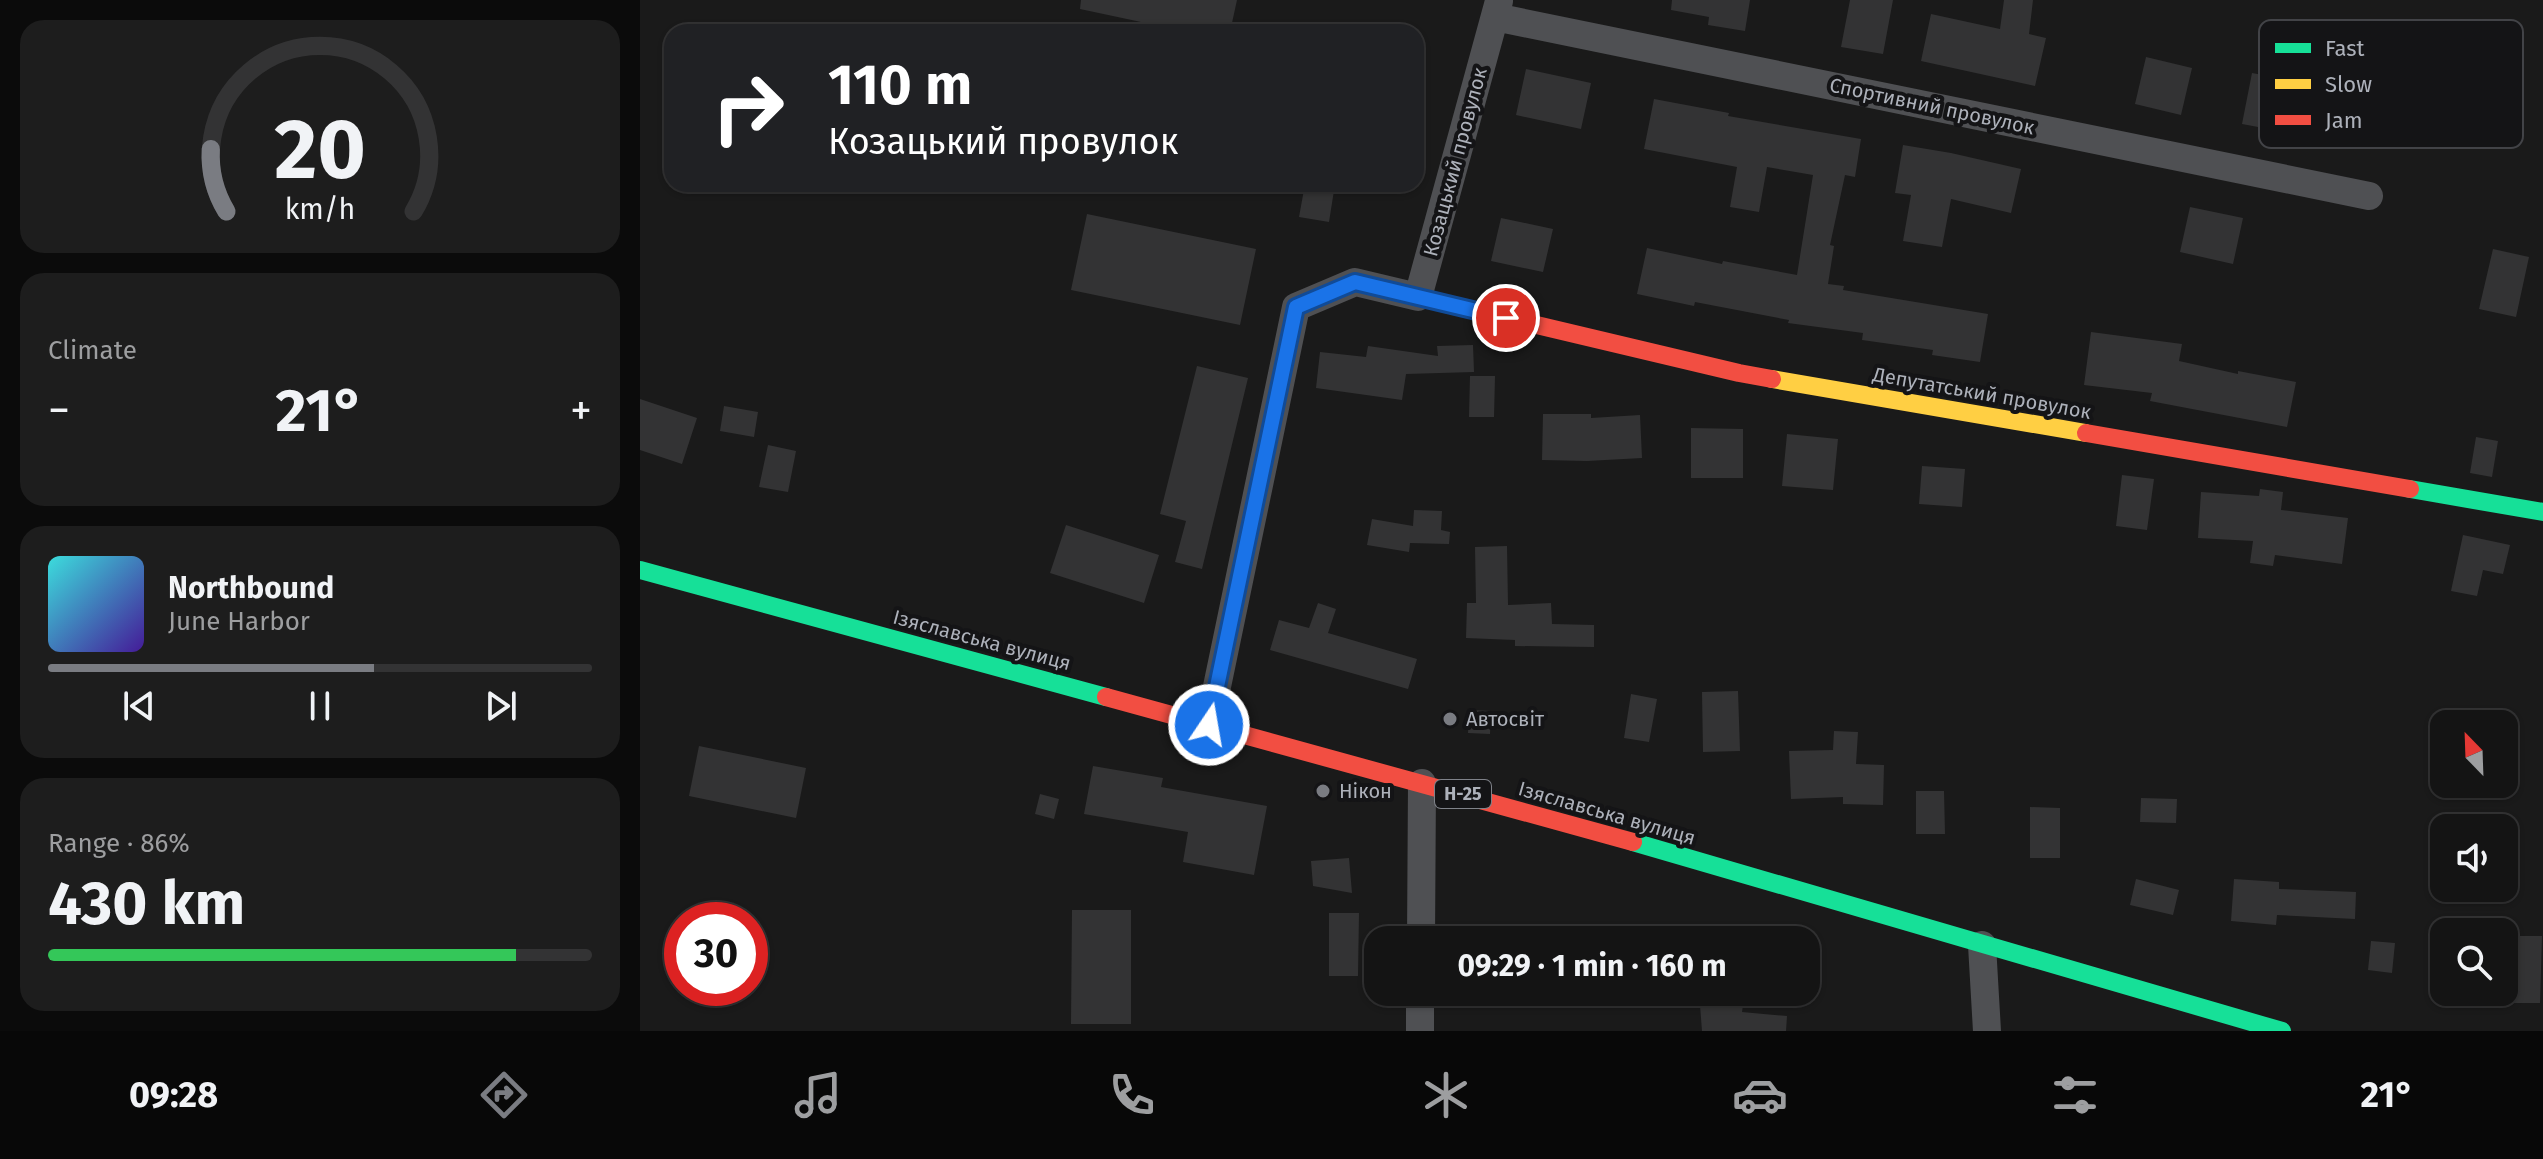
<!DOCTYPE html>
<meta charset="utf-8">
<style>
body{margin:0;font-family:"Fira Sans",sans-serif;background:#1d1d1d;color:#f1f3f6;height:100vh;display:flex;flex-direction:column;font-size:30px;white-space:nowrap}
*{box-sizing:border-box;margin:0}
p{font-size:26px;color:#9d9ea0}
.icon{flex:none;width:44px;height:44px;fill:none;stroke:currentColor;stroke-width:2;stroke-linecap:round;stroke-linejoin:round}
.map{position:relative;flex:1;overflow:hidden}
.side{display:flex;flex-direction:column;gap:20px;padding:20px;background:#0b0b0b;width:640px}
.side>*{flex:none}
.guide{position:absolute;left:24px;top:24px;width:760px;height:168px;border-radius:24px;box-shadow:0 2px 6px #0004,0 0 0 2px #333334;background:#202124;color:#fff;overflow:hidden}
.needle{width:52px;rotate:337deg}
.controls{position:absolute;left:1790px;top:710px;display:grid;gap:16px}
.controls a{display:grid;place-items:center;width:88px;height:88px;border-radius:16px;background:#141414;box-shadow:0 2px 6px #0004,0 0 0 2px #333334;font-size:40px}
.speed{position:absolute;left:24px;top:902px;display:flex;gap:16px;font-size:40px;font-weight:700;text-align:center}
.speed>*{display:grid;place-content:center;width:104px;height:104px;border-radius:50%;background:#141414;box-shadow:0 2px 6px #0004,0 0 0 2px #333334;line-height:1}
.speed .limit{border:12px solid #d22;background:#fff;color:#111}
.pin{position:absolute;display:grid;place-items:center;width:68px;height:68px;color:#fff;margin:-34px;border:4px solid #fff;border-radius:50%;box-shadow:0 2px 8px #0007}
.me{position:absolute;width:88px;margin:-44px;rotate:12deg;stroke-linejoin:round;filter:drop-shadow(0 0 6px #0008)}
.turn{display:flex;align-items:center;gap:28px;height:168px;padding:0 32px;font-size:36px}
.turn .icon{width:104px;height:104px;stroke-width:2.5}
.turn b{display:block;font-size:56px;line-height:68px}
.big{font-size:60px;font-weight:700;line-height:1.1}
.side .widget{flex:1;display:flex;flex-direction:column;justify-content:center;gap:12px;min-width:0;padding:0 28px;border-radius:24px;background:#1d1d1d}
.side .dial{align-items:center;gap:0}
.dial svg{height:208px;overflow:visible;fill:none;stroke:#333334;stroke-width:7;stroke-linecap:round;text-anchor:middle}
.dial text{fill:#f1f3f6;stroke:none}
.song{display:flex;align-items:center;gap:24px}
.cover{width:96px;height:96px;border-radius:12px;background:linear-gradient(135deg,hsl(180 70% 55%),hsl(260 70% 35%))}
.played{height:8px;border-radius:4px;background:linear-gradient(90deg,#7a7c82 60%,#333334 60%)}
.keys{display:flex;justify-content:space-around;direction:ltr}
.heat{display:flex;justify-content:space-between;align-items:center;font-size:44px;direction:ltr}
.charge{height:12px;border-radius:6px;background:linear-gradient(90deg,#34c759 86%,#333334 0)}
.trip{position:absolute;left:724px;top:926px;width:456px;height:80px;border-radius:24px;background:#141414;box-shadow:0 2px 6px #0004,0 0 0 2px #333334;font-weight:700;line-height:80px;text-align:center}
.tab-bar{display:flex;height:128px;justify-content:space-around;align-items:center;background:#080808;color:#9d9ea0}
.tab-bar .icon{width:56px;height:56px}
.tab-bar .active{color:#7a7c82}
.tab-bar b{font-size:36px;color:#f1f3f6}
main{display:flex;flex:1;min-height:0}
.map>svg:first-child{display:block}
.building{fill:#333334}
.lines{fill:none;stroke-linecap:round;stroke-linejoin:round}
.street{stroke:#4f5053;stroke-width:28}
.fast{stroke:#16e098;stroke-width:18}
.slow{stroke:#ffcf43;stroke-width:18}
.jam{stroke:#f24e42;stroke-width:18}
.route-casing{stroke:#114b97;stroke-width:20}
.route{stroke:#1a73e8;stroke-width:14}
.poi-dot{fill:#7a7c82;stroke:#141416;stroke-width:3}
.labels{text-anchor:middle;stroke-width:8;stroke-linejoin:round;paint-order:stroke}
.shield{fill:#141416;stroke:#7f8289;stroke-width:2}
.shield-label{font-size:18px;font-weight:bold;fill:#adb1ba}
.street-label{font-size:20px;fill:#adb1ba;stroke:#141416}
.poi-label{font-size:20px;fill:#adb1ba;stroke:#141416;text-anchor:start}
.key{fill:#141416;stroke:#424347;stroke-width:2}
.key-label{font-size:22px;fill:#adb1ba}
</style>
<main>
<section class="side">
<div class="widget dial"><svg viewBox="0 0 100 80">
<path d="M14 69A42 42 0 1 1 86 69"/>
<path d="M14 69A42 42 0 0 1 8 45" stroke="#7a7c82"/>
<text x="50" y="56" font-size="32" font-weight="700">20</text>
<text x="50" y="72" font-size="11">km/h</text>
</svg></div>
<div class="widget"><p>Climate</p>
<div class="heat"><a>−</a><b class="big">21°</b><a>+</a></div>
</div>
<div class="widget">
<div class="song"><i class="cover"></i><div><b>Northbound</b><p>June Harbor</p></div></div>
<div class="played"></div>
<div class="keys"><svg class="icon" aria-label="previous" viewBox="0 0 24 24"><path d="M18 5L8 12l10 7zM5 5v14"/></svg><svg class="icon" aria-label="pause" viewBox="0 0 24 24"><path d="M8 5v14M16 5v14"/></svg><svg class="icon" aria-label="next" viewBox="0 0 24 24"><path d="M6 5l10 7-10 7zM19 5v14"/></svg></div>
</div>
<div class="widget"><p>Range · 86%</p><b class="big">430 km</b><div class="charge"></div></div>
</section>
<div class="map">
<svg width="1903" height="1031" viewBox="0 0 1903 1031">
<rect width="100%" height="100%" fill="#1a1a1a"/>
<path class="building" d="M 441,0 L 597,0 L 590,32 L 548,32 L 440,9 Z
M 1032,0 L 1110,0 L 1105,31 L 1068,25 L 1069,17 L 1031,10 Z
M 1210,0 L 1253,0 L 1243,54 L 1201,47 Z
M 1364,0 L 1393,0 L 1389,34 L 1406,38 L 1395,86 L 1281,61 L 1291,14 L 1360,29 Z
M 1506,57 L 1552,68 L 1541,115 L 1495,104 Z
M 886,69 L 951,83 L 941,129 L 876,115 Z
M 1612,73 L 1655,81 L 1645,132 L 1602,124 Z
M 1014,99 L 1089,113 L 1088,116 L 1221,139 L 1215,177 L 1205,175 L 1190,245 L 1194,246 L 1188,284 L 1204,286 L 1203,290 L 1348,314 L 1340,362 L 1292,355 L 1293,350 L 1222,340 L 1223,333 L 1148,323 L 1149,320 L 1055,302 L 1054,306 L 997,294 L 1007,248 L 1082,264 L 1083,261 L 1157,275 L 1173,175 L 1127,167 L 1119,212 L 1090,207 L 1097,167 L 1004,149 Z
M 1263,145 L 1311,153 L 1381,169 L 1371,213 L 1311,199 L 1302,247 L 1263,241 L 1271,195 L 1255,193 Z
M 665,184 L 695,184 L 689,222 L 659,217 Z
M 1550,207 L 1603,218 L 1593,264 L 1540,252 Z
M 447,214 L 616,249 L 600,325 L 431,290 Z
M 861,218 L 913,229 L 903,272 L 851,261 Z
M 1853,249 L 1889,257 L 1876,317 L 1839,309 Z
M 1451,332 L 1542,344 L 1539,361 L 1598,374 L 1598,371 L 1656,382 L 1647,427 L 1510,401 L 1512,393 L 1444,385 Z
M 833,345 L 834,372 L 766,374 L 762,400 L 676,388 L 680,352 L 726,357 L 728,346 L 798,356 L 797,346 Z
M 557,366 L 608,378 L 562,569 L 535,562 L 546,521 L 520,514 Z
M 830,376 L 855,376 L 854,417 L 829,417 Z
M 0,399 L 57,418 L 42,464 L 0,450 Z
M 84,406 L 118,412 L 114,437 L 80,431 Z
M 903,414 L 951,414 L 951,418 L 1000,415 L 1002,458 L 947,461 L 902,460 Z
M 1051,428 L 1103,429 L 1103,478 L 1051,478 Z
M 1147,434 L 1198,439 L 1193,490 L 1142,486 Z
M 1836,437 L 1858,441 L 1852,477 L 1830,473 Z
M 128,445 L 156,451 L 148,492 L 119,487 Z
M 1282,466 L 1325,469 L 1322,507 L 1279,504 Z
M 1482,475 L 1514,479 L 1507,530 L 1476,526 Z
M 1620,489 L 1643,492 L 1641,510 L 1708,518 L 1702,564 L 1635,555 L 1633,566 L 1610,563 L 1613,541 L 1558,538 L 1561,492 L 1619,496 Z
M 774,510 L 802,511 L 801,530 L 810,532 L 809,544 L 770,543 L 769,552 L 727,545 L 732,519 L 773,526 Z
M 426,525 L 519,555 L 504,603 L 410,573 Z
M 1823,535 L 1870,545 L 1863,574 L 1843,570 L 1837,596 L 1811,591 Z
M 867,546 L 868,605 L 911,603 L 912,624 L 954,625 L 954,647 L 875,646 L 875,640 L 826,638 L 827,603 L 836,603 L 835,547 Z
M 678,603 L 696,609 L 688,633 L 777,659 L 768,689 L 630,650 L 639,620 L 669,628 Z
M 1098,691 L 1100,751 L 1063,752 L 1062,692 Z
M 991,694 L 1017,699 L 1009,742 L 984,738 Z
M 829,710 L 851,711 L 850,734 L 828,733 Z
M 1194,731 L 1218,732 L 1216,764 L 1244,765 L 1243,805 L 1203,804 L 1203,797 L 1151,799 L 1149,751 L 1193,750 Z
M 59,746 L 166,768 L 156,818 L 49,796 Z
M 453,766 L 523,778 L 521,787 L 627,806 L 614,875 L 543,862 L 548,832 L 444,814 Z
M 1276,791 L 1304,791 L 1305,834 L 1276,834 Z
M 400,794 L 419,799 L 414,819 L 395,814 Z
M 1501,798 L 1537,799 L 1536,823 L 1500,822 Z
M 1390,807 L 1420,808 L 1420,858 L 1390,858 Z
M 709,858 L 712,893 L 673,886 L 671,861 Z
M 1496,879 L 1539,890 L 1533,915 L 1490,905 Z
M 1594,879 L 1639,882 L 1639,889 L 1716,892 L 1715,919 L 1637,915 L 1636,925 L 1591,921 Z
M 432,910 L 491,910 L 491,1024 L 431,1024 Z
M 689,913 L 719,913 L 718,976 L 689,976 Z
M 1864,936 L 1902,936 L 1900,1003 L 1864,1003 Z
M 1731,941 L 1755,943 L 1752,973 L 1728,970 Z
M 1059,992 L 1105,992 L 1102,1012 L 1147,1016 L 1146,1031 L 1062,1031 Z"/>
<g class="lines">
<path class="street" d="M 855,17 L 1729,196
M 569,725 L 656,307 L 715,282 L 778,297 L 859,1
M 781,940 L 782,783
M 1342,945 L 1347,1031
M 780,1031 L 780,992"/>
<path class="fast" d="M 1770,489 L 1903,512
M 0,570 L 466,697
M 993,842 L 1642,1031"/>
<path class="slow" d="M 1132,379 L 1446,433"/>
<path class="jam" d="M 778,297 L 1099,373 L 1132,379
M 1446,433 L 1770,489
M 466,697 L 993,842"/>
</g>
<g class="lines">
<g class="route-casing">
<path id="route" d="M 569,725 L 656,307 L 715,282 L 866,318"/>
</g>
<use href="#route" class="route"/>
</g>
<g class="poi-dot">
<circle cx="810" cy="719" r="8"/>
<circle cx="683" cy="791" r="8"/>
</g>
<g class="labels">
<rect class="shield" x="795" y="780" width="56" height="28" rx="6"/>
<g class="shield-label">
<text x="823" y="800">Н-25</text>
</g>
<g class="street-label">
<text transform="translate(1292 106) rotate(12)" y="7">Спортивний провулок</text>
<text transform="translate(815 162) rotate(-75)" y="7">Козацький провулок</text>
<text transform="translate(1342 393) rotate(10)" y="7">Депутатський провулок</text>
<text transform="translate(342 640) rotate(15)" y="7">Ізяславська вулиця</text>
<text transform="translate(967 813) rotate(16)" y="7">Ізяславська вулиця</text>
</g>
<g class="poi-label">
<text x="826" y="726">Автосвіт</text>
<text x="699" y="798">Нікон</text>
</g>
</g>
<rect x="1619" y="20" width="264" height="128" rx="12" class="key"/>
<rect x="1635" y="43" width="36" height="10" fill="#16e098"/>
<rect x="1635" y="79" width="36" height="10" fill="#ffcf43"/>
<rect x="1635" y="115" width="36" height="10" fill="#f24e42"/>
<g class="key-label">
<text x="1685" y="56">Fast</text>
<text x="1685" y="92">Slow</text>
<text x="1685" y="128">Jam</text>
</g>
</svg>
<div class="controls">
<a><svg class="needle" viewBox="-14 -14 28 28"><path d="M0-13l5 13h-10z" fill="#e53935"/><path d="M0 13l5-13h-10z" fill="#9d9ea0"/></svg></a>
<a><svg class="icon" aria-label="sound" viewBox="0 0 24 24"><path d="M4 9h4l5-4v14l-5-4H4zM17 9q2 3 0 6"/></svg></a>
<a><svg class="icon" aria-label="search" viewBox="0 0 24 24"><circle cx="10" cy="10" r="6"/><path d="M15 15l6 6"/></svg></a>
</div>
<div class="speed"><div class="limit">30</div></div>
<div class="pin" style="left:866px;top:318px;background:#d93025"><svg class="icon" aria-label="arrive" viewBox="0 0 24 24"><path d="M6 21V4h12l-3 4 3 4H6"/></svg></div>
<svg class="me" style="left:569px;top:725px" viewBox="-20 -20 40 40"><circle r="17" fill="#1a73e8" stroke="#fff" stroke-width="3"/><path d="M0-11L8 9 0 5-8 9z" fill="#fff"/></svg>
<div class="trip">09:29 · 1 min · 160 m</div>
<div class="guide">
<div class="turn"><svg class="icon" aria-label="right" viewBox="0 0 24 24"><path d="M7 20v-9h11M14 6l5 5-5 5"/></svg><div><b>110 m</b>Козацький провулок</div></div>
</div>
</div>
</main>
<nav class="tab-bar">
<b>09:28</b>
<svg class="icon active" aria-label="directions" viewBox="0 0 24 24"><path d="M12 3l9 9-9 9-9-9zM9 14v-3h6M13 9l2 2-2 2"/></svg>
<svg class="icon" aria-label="music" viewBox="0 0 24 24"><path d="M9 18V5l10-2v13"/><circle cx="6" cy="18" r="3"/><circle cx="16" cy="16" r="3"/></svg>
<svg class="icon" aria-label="phone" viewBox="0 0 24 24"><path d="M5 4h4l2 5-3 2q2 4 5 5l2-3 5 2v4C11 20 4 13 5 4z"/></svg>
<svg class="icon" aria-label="climate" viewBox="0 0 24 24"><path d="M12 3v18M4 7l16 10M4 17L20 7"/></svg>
<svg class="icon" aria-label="car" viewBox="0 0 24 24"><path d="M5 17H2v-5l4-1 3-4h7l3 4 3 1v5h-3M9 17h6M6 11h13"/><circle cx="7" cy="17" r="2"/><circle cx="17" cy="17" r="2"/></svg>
<svg class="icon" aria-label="filters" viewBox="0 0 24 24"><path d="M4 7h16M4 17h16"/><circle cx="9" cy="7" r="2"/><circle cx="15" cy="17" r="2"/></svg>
<b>21°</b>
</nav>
